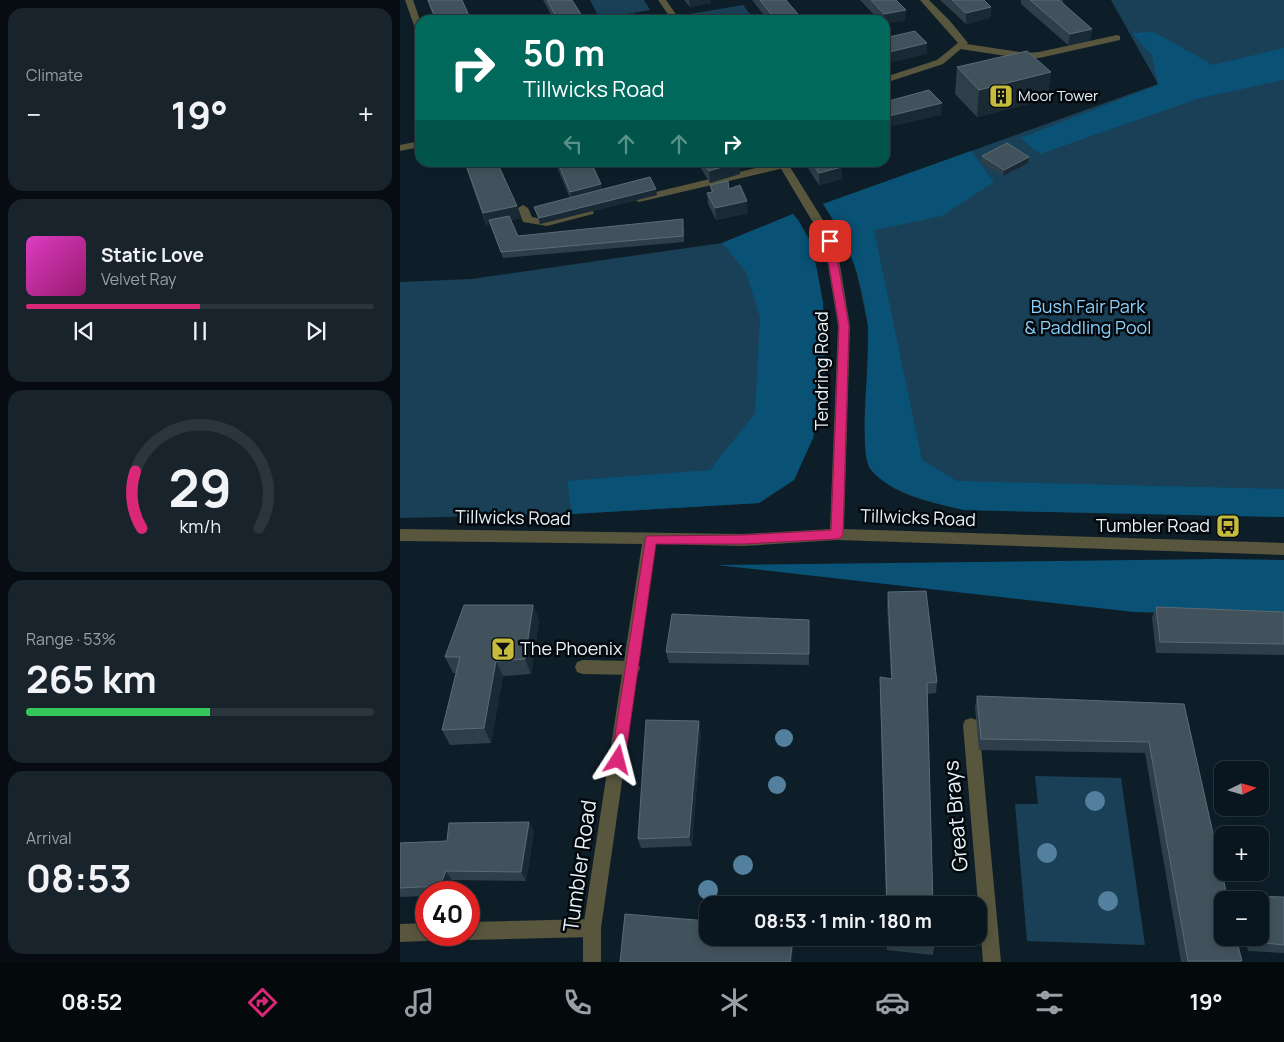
<!DOCTYPE html>
<meta charset="utf-8">
<style>
body{margin:0;font-family:Manrope,sans-serif;background:#18232c;color:#f1f3f6;height:100vh;display:flex;flex-direction:column;font-size:19px;white-space:nowrap}
*{box-sizing:border-box;margin:0}
p{font-size:16px;color:#999fa4}
.icon{flex:none;width:28px;height:28px;fill:none;stroke:currentColor;stroke-width:2;stroke-linecap:round;stroke-linejoin:round}
.map{position:relative;flex:1;overflow:hidden}
.sheet{display:flex;flex-direction:column;gap:8px;padding:8px;background:#060c11;width:400px}
.sheet>*{flex:none}
.guide{position:absolute;left:15px;top:15px;width:475px;height:152px;border-radius:15px;box-shadow:0 2px 8px #0003,0 0 0 1px #2a353d;background:#00695c;color:#fff;overflow:hidden}
.needle{width:32px;rotate:85deg}
.fabs{position:absolute;left:814px;top:761px;display:grid;gap:10px}
.fabs a{display:grid;place-items:center;width:55px;height:55px;border-radius:10px;background:#0a161f;box-shadow:0 2px 8px #0003,0 0 0 1px #2a353d;font-size:25px}
.speed{position:absolute;left:15px;top:881px;display:flex;gap:10px;font-size:25px;font-weight:700;text-align:center}
.speed>*{display:grid;place-content:center;width:65px;height:65px;border-radius:50%;background:#0a161f;box-shadow:0 2px 8px #0003,0 0 0 1px #2a353d;line-height:1}
.speed .limit{border:8px solid #d22;background:#fff;color:#111}
.pin{position:absolute;display:grid;place-items:center;width:42px;height:42px;color:#fff;margin:-21px;border-radius:10px;box-shadow:0 2px 8px #0006}
.me{position:absolute;width:55px;margin:-28px;rotate:9deg;stroke-linejoin:round;filter:drop-shadow(0 0 4px #0008)}
.turn{display:flex;align-items:center;gap:18px;height:105px;padding:0 25px;font-size:22px}
.turn .icon{width:65px;height:65px;stroke-width:2.5}
.turn b{display:block;font-size:35px;line-height:42px}
.lanes{display:flex;align-items:center;height:48px;padding:0 25px;background:#0003;justify-content:center;gap:25px;direction:ltr}
.lanes .off{opacity:.35}
.big{font-size:38px;font-weight:700;line-height:1.1}
.sheet .tile{flex:1;display:flex;flex-direction:column;justify-content:center;gap:8px;min-width:0;padding:0 18px;border-radius:15px;background:#18232c}
.sheet .dial{align-items:center;gap:0}
.dial svg{height:130px;overflow:visible;fill:none;stroke:#2a353d;stroke-width:7;stroke-linecap:round;text-anchor:middle}
.dial text{fill:#f1f3f6;stroke:none}
.song{display:flex;align-items:center;gap:15px}
.cover{width:60px;height:60px;border-radius:8px;background:linear-gradient(135deg,hsl(310 70% 55%),hsl(320 70% 35%))}
.played{height:5px;border-radius:2px;background:linear-gradient(90deg,#db2777 50%,#2a353d 50%)}
.keys{display:flex;justify-content:space-around;direction:ltr}
.heat{display:flex;justify-content:space-between;align-items:center;font-size:28px;direction:ltr}
.charge{height:8px;border-radius:4px;background:linear-gradient(90deg,#34c759 53%,#2a353d 0)}
.trip{position:absolute;left:299px;top:896px;width:288px;height:50px;border-radius:15px;background:#0a161f;box-shadow:0 2px 8px #0003,0 0 0 1px #2a353d;font-weight:700;line-height:50px;text-align:center}
.menu{display:flex;height:80px;justify-content:space-around;align-items:center;background:#04090c;color:#999fa4}
.menu .icon{width:35px;height:35px}
.menu .selected{color:#db2777}
.menu b{font-size:22px;color:#f1f3f6}
main{display:flex;flex:1;min-height:0}
.map>svg:first-child{display:block}
.green{fill:#194056}
.forest{fill:#095275}
.lines{fill:none;stroke-linecap:round;stroke-linejoin:round}
.service{fill:#58563d;fill-rule:evenodd}
.minor{fill:#58563d;fill-rule:evenodd}
.tertiary{fill:#58563d;fill-rule:evenodd}
.tree{fill:#53809e}
.wall{fill:#2e3f4a}
.shaded-wall{fill:#192a35}
.building{fill:#42525d;stroke:#5b6b75}
.route{fill:#db2777;stroke:#8e194d}
.labels{text-anchor:middle;stroke-width:5;stroke-linejoin:round;paint-order:stroke}
.far-poi-label{font-size:15px;fill:#e6f1f8;stroke:#03080c;text-anchor:start}
.park-label{font-size:18px;fill:#8bd1fd;stroke:#03080c}
.street-label{font-size:18px;fill:#e6f1f8;stroke:#03080c}
.poi-label{font-size:18px;fill:#e6f1f8;stroke:#03080c;text-anchor:end}
.near-street-label{font-size:21px;fill:#e6f1f8;stroke:#03080c}
</style>
<main>
<section class="sheet">
<div class="tile"><p>Climate</p>
<div class="heat"><a>−</a><b class="big">19°</b><a>+</a></div>
</div>
<div class="tile">
<div class="song"><i class="cover"></i><div><b>Static Love</b><p>Velvet Ray</p></div></div>
<div class="played"></div>
<div class="keys"><svg class="icon" aria-label="previous" viewBox="0 0 24 24"><path d="M18 5L8 12l10 7zM5 5v14"/></svg><svg class="icon" aria-label="pause" viewBox="0 0 24 24"><path d="M8 5v14M16 5v14"/></svg><svg class="icon" aria-label="next" viewBox="0 0 24 24"><path d="M6 5l10 7-10 7zM19 5v14"/></svg></div>
</div>
<div class="tile dial"><svg viewBox="0 0 100 80">
<path d="M14 69A42 42 0 1 1 86 69"/>
<path d="M14 69A42 42 0 0 1 10 34" stroke="#db2777"/>
<text x="50" y="56" font-size="32" font-weight="700">29</text>
<text x="50" y="72" font-size="11">km/h</text>
</svg></div>
<div class="tile"><p>Range · 53%</p><b class="big">265 km</b><div class="charge"></div></div>
<div class="tile"><p>Arrival</p><b class="big">08:53</b></div>
</section>
<div class="map">
<svg width="884" height="962" viewBox="0 0 884 962">
<rect width="100%" height="100%" fill="#0e1e29"/>
<path class="green" d="M 190,0 L 244,0 L 250,10 L 200,19 Z
M 711,0 L 884,0 L 884,517 L 564,510 C 530,502 479,494 466,457 L 468,326 L 455,264 L 435,222 L 423,204 L 758,84 Z
M 343,5 L 355,20 L 287,20 L 284,15 Z
M 393,214 L 398,220 L 409,239 L 417,270 L 423,303 L 425,379 L 413,438 L 394,480 L 359,503 L 172,514 L 0,518 L 0,282 L 71,279 L 322,243 Z
M 635,776 L 721,778 L 745,945 L 627,941 L 615,804 L 638,804 Z"/>
<path class="forest" d="M 754,32 L 813,65 L 884,48 L 884,80 L 800,98 L 640,154 L 620,138 L 758,85 L 752,55 L 732,33 Z
M 571,151 L 594,182 L 542,216 L 474,230 L 522,460 L 557,481 L 884,489 L 884,517 L 564,510 C 536,503 491,494 471,470 C 457,453 471,356 468,327 C 464,283 448,241 423,204 Z
M 393,214 L 398,220 L 409,239 L 417,270 L 423,303 L 425,379 L 413,438 L 394,480 L 359,503 L 172,514 L 167,481 L 310,470 L 355,413 L 360,317 L 346,272 L 322,243 Z
M 817,559 L 884,560 L 884,617 L 734,612 L 317,565 Z"/>
<g class="lines">
<path class="service" d="M 717,35 L 720,36 L 720,40 L 639,58 L 626,59 L 560,49 L 555,46 L 560,43 L 626,53 L 639,52 Z
M 381,162 L 388,163 L 389,165 L 384,168 L 239,202 L 234,199 L 239,196 Z
M 123,205 L 128,208 L 132,217 L 147,220 L 189,209 L 194,212 L 193,214 L 147,226 L 123,222 L 118,208 Z
M 183,660 L 232,661 L 238,663 L 240,668 L 238,673 L 232,675 L 183,674 L 177,672 L 175,667 L 177,662 Z"/>
<path class="minor" d="M 5,0 L 13,0 L 20,20 L 20,34 L 16,31 Z
M 520,0 L 529,0 L 550,21 L 568,43 L 543,64 L 485,83 L 485,77 L 537,60 L 558,43 Z
M 20,141 L 20,147 L 0,151 L 0,145 Z
M 571,718 L 577,720 L 579,725 L 601,962 L 583,962 L 563,725 L 565,720 Z
M 192,919 L 199,921 L 201,928 L 199,935 L 192,937 L 69,940 L 62,938 L 61,935 L 69,935 L 69,922 Z
M 26,923 L 26,935 L 34,935 L 33,939 L 26,941 L 0,942 L 0,924 Z"/>
<path class="tertiary" d="M 258,0 L 266,0 L 280,20 L 272,20 Z
M 377,162 L 387,162 L 436,241 L 450,326 L 444,529 L 884,543 L 884,555 L 437,540 L 343,546 L 256,544 L 201,928 L 201,962 L 183,962 L 183,928 L 242,544 L 0,541 L 0,529 L 343,534 L 430,529 L 438,326 L 424,241 Z"/>
</g>
<g class="tree">
<circle cx="384" cy="738" r="9"/>
<circle cx="377" cy="785" r="9"/>
<circle cx="695" cy="801" r="10"/>
<circle cx="647" cy="853" r="10"/>
<circle cx="343" cy="865" r="10"/>
<circle cx="308" cy="890" r="10"/>
<circle cx="708" cy="901" r="10"/>
</g>
<path class="wall" d="M 27,0 L 62,0 L 71,20 L 35,20 Z
M 143,0 L 172,0 L 184,20 L 154,20 Z
M 284,0 L 311,0 L 311,3 L 290,7 Z
M 352,0 L 386,0 L 403,20 L 368,20 Z
M 460,0 L 496,0 L 505,21 L 479,20 Z
M 540,0 L 584,0 L 591,7 L 590,18 L 566,24 Z
M 621,0 L 663,0 L 663,3 L 692,29 L 690,40 L 668,45 L 621,4 Z
M 557,67 L 651,72 L 647,99 L 577,117 L 555,94 Z
M 582,156 L 629,157 L 628,163 L 603,176 L 581,162 Z
M 64,162 L 97,162 L 121,218 L 111,220 L 118,236 L 284,226 L 284,242 L 103,258 L 90,224 L 86,225 Z
M 155,162 L 191,162 L 201,184 L 202,190 L 257,195 L 140,224 L 136,213 L 134,207 L 170,198 Z
M 297,162 L 339,162 L 340,174 L 310,183 Z
M 404,162 L 438,162 L 442,179 L 419,185 Z
M 310,185 L 329,189 L 348,213 L 316,220 L 308,204 L 307,193 L 311,192 Z
M 488,592 L 537,682 L 536,693 L 527,694 L 533,905 L 486,905 L 480,688 L 480,677 L 491,679 L 487,603 Z
M 133,605 L 139,621 L 131,674 L 103,676 L 91,743 L 50,745 L 42,730 L 56,673 L 53,673 L 45,657 Z
M 756,607 L 884,612 L 884,655 L 756,653 L 752,618 Z
M 409,631 L 409,665 L 269,663 L 266,652 Z
M 577,696 L 784,704 L 842,961 L 840,962 L 781,962 L 745,753 L 579,750 L 575,707 Z
M 301,732 L 292,846 L 241,848 L 238,839 Z
M 129,822 L 134,832 L 126,881 L 52,880 L 47,892 L 26,892 L 26,896 L 0,897 L 0,843 L 47,841 Z
M 845,896 L 884,897 L 884,953 L 848,951 L 845,938 L 860,938 L 860,900 L 842,900 Z
M 487,938 L 534,938 L 534,947 L 533,955 L 487,950 Z"/>
<path class="shaded-wall" d="M 289,0 L 311,0 L 311,3 L 290,7 Z
M 591,7 L 590,18 L 566,24 L 566,13 Z
M 506,10 L 505,21 L 485,24 L 485,20 L 483,20 L 484,14 Z
M 692,29 L 690,40 L 668,45 L 670,34 Z
M 527,43 L 527,54 L 485,64 L 485,53 Z
M 651,72 L 647,99 L 577,117 L 579,90 Z
M 542,103 L 541,115 L 485,128 L 485,117 Z
M 629,157 L 628,163 L 603,176 L 604,170 Z
M 339,162 L 340,174 L 310,183 L 309,171 Z
M 442,167 L 442,179 L 419,185 L 419,173 Z
M 201,184 L 204,195 L 173,204 L 170,192 Z
M 256,189 L 257,195 L 140,224 L 139,218 Z
M 347,201 L 348,213 L 316,220 L 315,208 Z
M 117,206 L 121,218 L 86,225 L 83,213 Z
M 133,605 L 139,621 L 131,674 L 125,659 Z
M 96,661 L 103,676 L 91,743 L 84,728 Z
M 299,721 L 301,732 L 292,846 L 289,837 Z
M 129,822 L 134,832 L 126,881 L 121,872 Z
M 46,871 L 52,880 L 47,892 L 44,892 L 40,886 Z
M 393,938 L 394,938 L 392,962 L 390,962 Z"/>
<path class="building" d="M 28,0 L 62,0 L 71,20 L 36,20 Z
M 147,0 L 172,0 L 184,19 L 179,20 L 158,20 Z
M 360,0 L 386,0 L 403,20 L 376,20 Z
M 471,0 L 496,0 L 506,10 L 484,14 Z
M 552,0 L 584,0 L 591,7 L 566,13 Z
M 630,0 L 659,0 L 692,29 L 670,34 Z
M 234,14 L 238,20 L 213,20 L 212,18 Z
M 515,31 L 527,43 L 485,53 L 485,38 Z
M 627,51 L 651,72 L 579,90 L 557,67 Z
M 529,90 L 542,103 L 485,117 L 485,102 Z
M 607,143 L 629,157 L 604,170 L 582,156 Z
M 65,162 L 97,162 L 117,206 L 83,213 Z
M 158,162 L 191,162 L 201,184 L 170,192 Z
M 303,162 L 338,162 L 309,171 Z
M 411,162 L 438,162 L 442,167 L 419,173 Z
M 250,177 L 256,189 L 139,218 L 134,207 Z
M 328,181 L 329,189 L 340,185 L 347,201 L 315,208 L 307,193 L 313,192 L 310,185 Z
M 109,216 L 118,236 L 283,219 L 283,236 L 101,252 L 89,220 Z
M 526,591 L 537,682 L 527,683 L 533,905 L 487,905 L 480,677 L 492,679 L 488,592 Z
M 64,605 L 133,605 L 125,659 L 96,661 L 84,728 L 42,730 L 60,657 L 45,657 Z
M 756,607 L 884,612 L 884,644 L 760,642 Z
M 272,614 L 409,620 L 409,654 L 266,652 Z
M 577,696 L 784,704 L 828,900 L 822,900 L 822,938 L 836,938 L 842,961 L 788,961 L 749,742 L 581,739 Z
M 246,720 L 299,721 L 289,837 L 238,839 Z
M 129,822 L 121,872 L 46,871 L 40,886 L 0,888 L 0,843 L 47,841 L 49,823 Z
M 845,896 L 884,897 L 884,945 L 855,942 L 854,938 L 860,938 L 860,900 L 846,900 Z
M 225,914 L 308,921 L 308,938 L 393,938 L 390,962 L 220,962 Z
M 488,938 L 534,938 L 534,947 L 488,942 Z"/>
<path class="route" d="M 430,238 L 434,241 L 449,326 L 443,534 L 441,538 L 437,539 L 343,544 L 256,544 L 225,760 L 223,765 L 218,767 L 213,765 L 211,760 L 246,536 L 343,535 L 431,530 L 439,326 L 425,241 Z"/>
<defs>
<g id="building-square" transform="scale(1.25)"><rect x="-9" y="-9" width="18" height="18" rx="4" fill="#c5bc3d" stroke="#03080c"/><path d="M-4-6H4V6H1V3H-1V6H-4ZM-2.5-4.3h1.7v1.8h-1.7ZM.8-4.3h1.7v1.8H.8ZM-2.5-1h1.7V.8h-1.7ZM.8-1h1.7V.8H.8Z" fill="#111"/></g>
<g id="bus-square" transform="scale(1.25)"><rect x="-9" y="-9" width="18" height="18" rx="4" fill="#c5bc3d" stroke="#03080c"/><path d="M-5-6H5V4H4V6H2V4H-2V6H-4V4H-5ZM-3.5-4V0h7V-4ZM-3.5 1.2v1.5H-2V1.2ZM2 1.2v1.5H3.5V1.2Z" fill="#111"/></g>
<g id="bar-square" transform="scale(1.25)"><rect x="-9" y="-9" width="18" height="18" rx="4" fill="#c5bc3d" stroke="#03080c"/><path d="M-6-5H6L.8 .8V4.5H3.5V6h-7V4.5H-.8V.8Z" fill="#111"/></g>
</defs>
<g fill-rule="evenodd">
<use href="#building-square" x="601" y="96"/>
<use href="#bus-square" x="828" y="526"/>
<use href="#bar-square" x="103" y="649"/>
</g>
<g class="labels">
<g class="far-poi-label">
<text x="618" y="101">Moor Tower</text>
</g>
<g class="park-label">
<text x="688" y="313">Bush Fair Park<tspan x="688" dy="21">&amp; Paddling Pool</tspan></text>
</g>
<g class="street-label">
<text transform="translate(422 371) rotate(-90)" y="6">Tendring Road</text>
<text transform="translate(113 518) rotate(1)" y="6">Tillwicks Road</text>
<text transform="translate(518 518) rotate(2)" y="6">Tillwicks Road</text>
</g>
<g class="poi-label">
<text x="810" y="532">Tumbler Road</text>
<text x="120" y="655" text-anchor="start">The Phoenix</text>
</g>
<g class="near-street-label">
<text transform="translate(556 816) rotate(-95)" y="7">Great Brays</text>
<text transform="translate(180 866) rotate(-82)" y="7">Tumbler Road</text>
</g>
</g>
</svg>
<div class="fabs">
<a><svg class="needle" viewBox="-14 -14 28 28"><path d="M0-13l5 13h-10z" fill="#e53935"/><path d="M0 13l5-13h-10z" fill="#999fa4"/></svg></a>
<a>+</a>
<a>−</a>
</div>
<div class="speed"><div class="limit">40</div></div>
<div class="pin" style="left:430px;top:241px;background:#d93025"><svg class="icon" aria-label="arrive" viewBox="0 0 24 24"><path d="M6 21V4h12l-3 4 3 4H6"/></svg></div>
<svg class="me" style="left:218px;top:760px" viewBox="-20 -20 40 40"><path d="M0-17L14 15 0 8-14 15z" fill="#db2777" stroke="#fff" stroke-width="4"/></svg>
<div class="trip">08:53 · 1 min · 180 m</div>
<div class="guide">
<div class="turn"><svg class="icon" aria-label="right" viewBox="0 0 24 24"><path d="M7 20v-9h11M14 6l5 5-5 5"/></svg><div><b>50 m</b>Tillwicks Road</div></div>
<div class="lanes"><svg class="icon off" aria-label="left" viewBox="0 0 24 24"><path d="M17 20v-9H6M10 6l-5 5 5 5"/></svg><svg class="icon off" aria-label="ahead" viewBox="0 0 24 24"><path d="M12 20V5M6 11l6-6 6 6"/></svg><svg class="icon off" aria-label="ahead" viewBox="0 0 24 24"><path d="M12 20V5M6 11l6-6 6 6"/></svg><svg class="icon" aria-label="right" viewBox="0 0 24 24"><path d="M7 20v-9h11M14 6l5 5-5 5"/></svg></div>
</div>
</div>
</main>
<nav class="menu">
<b>08:52</b>
<svg class="icon selected" aria-label="directions" viewBox="0 0 24 24"><path d="M12 3l9 9-9 9-9-9zM9 14v-3h6M13 9l2 2-2 2"/></svg>
<svg class="icon" aria-label="music" viewBox="0 0 24 24"><path d="M9 18V5l10-2v13"/><circle cx="6" cy="18" r="3"/><circle cx="16" cy="16" r="3"/></svg>
<svg class="icon" aria-label="phone" viewBox="0 0 24 24"><path d="M5 4h4l2 5-3 2q2 4 5 5l2-3 5 2v4C11 20 4 13 5 4z"/></svg>
<svg class="icon" aria-label="climate" viewBox="0 0 24 24"><path d="M12 3v18M4 7l16 10M4 17L20 7"/></svg>
<svg class="icon" aria-label="car" viewBox="0 0 24 24"><path d="M5 17H2v-5l4-1 3-4h7l3 4 3 1v5h-3M9 17h6M6 11h13"/><circle cx="7" cy="17" r="2"/><circle cx="17" cy="17" r="2"/></svg>
<svg class="icon" aria-label="filters" viewBox="0 0 24 24"><path d="M4 7h16M4 17h16"/><circle cx="9" cy="7" r="2"/><circle cx="15" cy="17" r="2"/></svg>
<b>19°</b>
</nav>
